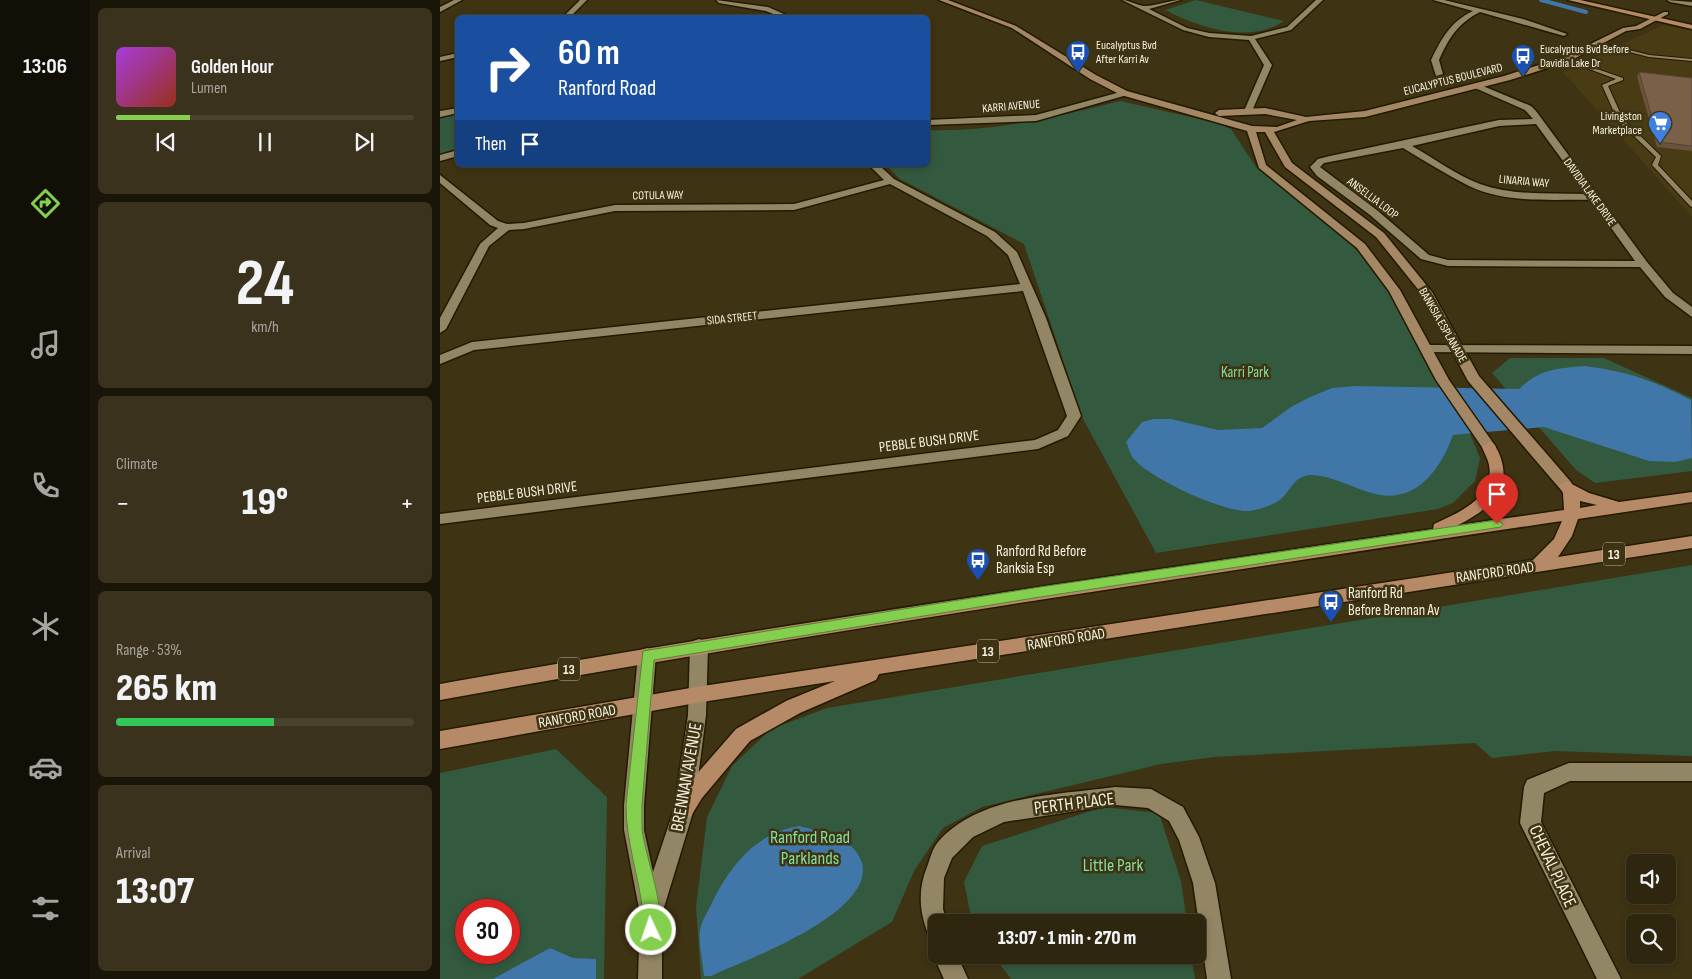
<!DOCTYPE html>
<meta charset="utf-8">
<style>
body{margin:0;font-family:"Sofia Sans Condensed",sans-serif;background:#3a321c;color:#f1f3f6;height:100vh;display:flex;flex-direction:column;font-size:19px;white-space:nowrap}
*{box-sizing:border-box;margin:0}
p{font-size:16px;color:#a7a59e}
.icon{flex:none;width:28px;height:28px;fill:none;stroke:currentColor;stroke-width:2;stroke-linecap:round;stroke-linejoin:round}
.map{position:relative;flex:1;overflow:hidden}
.drawer{display:flex;flex-direction:column;gap:8px;padding:8px;background:#191508;width:350px}
.drawer>*{flex:none}
.banner{position:absolute;left:15px;top:15px;width:475px;height:152px;border-radius:8px;box-shadow:0 2px 8px #0003,0 0 0 1px #49432e;background:#1a4fa0;color:#fff;overflow:hidden}
.buttons{position:absolute;left:1186px;top:854px;display:grid;gap:10px}
.buttons a{display:grid;place-items:center;width:50px;height:50px;border-radius:8px;background:#2e260e;box-shadow:0 2px 8px #0003,0 0 0 1px #49432e;font-size:25px}
.speed{position:absolute;left:15px;top:899px;display:flex;gap:10px;font-size:25px;font-weight:700;text-align:center}
.speed>*{display:grid;place-content:center;width:65px;height:65px;border-radius:50%;background:#2e260e;box-shadow:0 2px 8px #0003,0 0 0 1px #49432e;line-height:1}
.speed .limit{border:8px solid #d22;background:#fff;color:#111}
.pin{position:absolute;display:grid;place-items:center;width:42px;height:42px;color:#fff;margin:-51px -21px;border-radius:50% 50% 50% 0;rotate:-45deg;box-shadow:0 0 5px #0007}
.pin .icon{rotate:45deg}
.me{position:absolute;width:55px;margin:-28px;rotate:357deg;stroke-linejoin:round;filter:drop-shadow(0 0 4px #0008)}
.turn{display:flex;align-items:center;gap:18px;height:105px;padding:0 20px;font-size:22px}
.turn .icon{width:65px;height:65px;stroke-width:2.5}
.turn b{display:block;font-size:35px;line-height:42px}
.then{display:flex;align-items:center;height:48px;padding:0 20px;background:#0003;gap:10px;font-size:19px}
.big{font-size:38px;font-weight:800;line-height:1.1}
.drawer .tile{flex:1;display:flex;flex-direction:column;justify-content:center;gap:8px;min-width:0;padding:0 18px;border-radius:8px;background:#3a321c}
.drawer .dial{align-items:center;gap:0}
.dial b{font-size:65px;line-height:1}
.song{display:flex;align-items:center;gap:15px}
.cover{width:60px;height:60px;border-radius:8px;background:linear-gradient(135deg,hsl(280 70% 55%),hsl(10 70% 35%))}
.played{height:5px;border-radius:2px;background:linear-gradient(90deg,#84cf4d 25%,#49432e 25%)}
.keys{display:flex;justify-content:space-around;direction:ltr}
.heat{display:flex;justify-content:space-between;align-items:center;font-size:28px;direction:ltr}
.charge{height:8px;border-radius:4px;background:linear-gradient(90deg,#34c759 53%,#49432e 0)}
.trip{position:absolute;left:488px;top:914px;width:278px;height:50px;border-radius:8px;background:#2e260e;box-shadow:0 2px 8px #0003,0 0 0 1px #49432e;font-weight:800;line-height:50px;text-align:center}
main{display:flex;flex:1;min-height:0}
.dock{display:flex;flex-direction:column;width:90px;justify-content:space-around;align-items:center;background:#120f06;color:#a7a59e}
.dock .icon{width:35px;height:35px}
.dock .active{color:#84cf4d}
.dock b{font-size:22px;color:#f1f3f6}
.map>svg:first-child{display:block}
.built{fill:#493b13}
.green{fill:#33593f;fill-rule:evenodd}
.water{fill:#4076a8}
.lines{fill:none;stroke-linecap:round;stroke-linejoin:round}
.stream{stroke:#4076a8;stroke-width:4}
.lane-casing{stroke:#241a00;stroke-width:2}
.street-casing{stroke:#241a00;stroke-width:3}
.secondary-casing{stroke:#241a00;stroke-width:3}
.primary-casing{stroke:#241a00;stroke-width:3}
.lane{fill:#928665;fill-rule:evenodd}
.street{fill:#928665;fill-rule:evenodd}
.secondary{fill:#a48866;fill-rule:evenodd}
.primary{fill:#b68967;fill-rule:evenodd}
.wall{fill:#6a533e}
.building{fill:#7b6048;stroke:#564332}
.route{fill:#84cf4d;stroke:#568732}
.labels{text-anchor:middle;stroke-width:5;stroke-linejoin:round;paint-order:stroke}
.far-poi-label{font-size:12px;fill:#f7f1df;stroke:#3e3313;text-anchor:start}
.far-street-label{font-size:12px;fill:#f7f1df;stroke:#3e3313}
.shield{fill:#3e3313;stroke:#c0b8a2;stroke-width:1}
.shield-label{font-size:14px;font-weight:bold;fill:#f7f1df}
.park-label{font-size:15px;fill:#81df9f;stroke:#3e3313}
.street-label{font-size:15px;fill:#f7f1df;stroke:#3e3313}
.poi-label{font-size:15px;fill:#f7f1df;stroke:#3e3313;text-anchor:start}
.near-street-label{font-size:18px;fill:#f7f1df;stroke:#3e3313}
.near-park-label{font-size:18px;fill:#81df9f;stroke:#3e3313}
</style>
<main>
<nav class="dock">
<b>13:06</b>
<svg class="icon active" aria-label="directions" viewBox="0 0 24 24"><path d="M12 3l9 9-9 9-9-9zM9 14v-3h6M13 9l2 2-2 2"/></svg>
<svg class="icon" aria-label="music" viewBox="0 0 24 24"><path d="M9 18V5l10-2v13"/><circle cx="6" cy="18" r="3"/><circle cx="16" cy="16" r="3"/></svg>
<svg class="icon" aria-label="phone" viewBox="0 0 24 24"><path d="M5 4h4l2 5-3 2q2 4 5 5l2-3 5 2v4C11 20 4 13 5 4z"/></svg>
<svg class="icon" aria-label="climate" viewBox="0 0 24 24"><path d="M12 3v18M4 7l16 10M4 17L20 7"/></svg>
<svg class="icon" aria-label="car" viewBox="0 0 24 24"><path d="M5 17H2v-5l4-1 3-4h7l3 4 3 1v5h-3M9 17h6M6 11h13"/><circle cx="7" cy="17" r="2"/><circle cx="17" cy="17" r="2"/></svg>
<svg class="icon" aria-label="filters" viewBox="0 0 24 24"><path d="M4 7h16M4 17h16"/><circle cx="9" cy="7" r="2"/><circle cx="15" cy="17" r="2"/></svg>
</nav>
<section class="drawer">
<div class="tile">
<div class="song"><i class="cover"></i><div><b>Golden Hour</b><p>Lumen</p></div></div>
<div class="played"></div>
<div class="keys"><svg class="icon" aria-label="previous" viewBox="0 0 24 24"><path d="M18 5L8 12l10 7zM5 5v14"/></svg><svg class="icon" aria-label="pause" viewBox="0 0 24 24"><path d="M8 5v14M16 5v14"/></svg><svg class="icon" aria-label="next" viewBox="0 0 24 24"><path d="M6 5l10 7-10 7zM19 5v14"/></svg></div>
</div>
<div class="tile dial"><b>24</b><p>km/h</p></div>
<div class="tile"><p>Climate</p>
<div class="heat"><a>−</a><b class="big">19°</b><a>+</a></div>
</div>
<div class="tile"><p>Range · 53%</p><b class="big">265 km</b><div class="charge"></div></div>
<div class="tile"><p>Arrival</p><b class="big">13:07</b></div>
</section>
<div class="map">
<svg width="1252" height="979" viewBox="0 0 1252 979">
<rect width="100%" height="100%" fill="#3e3313"/>
<path class="built" d="M 1223,25 L 1252,31 L 1252,217 L 1123,72 Z"/>
<path class="green" d="M 756,0 L 844,21 C 808,45 759,27 725,10 Z
M 680,101 L 777,123 L 791,129 L 816,167 L 908,240 L 952,292 L 1023,417 L 1040,458 L 1035,481 L 1013,503 L 998,509 L 716,553 L 642,417 L 584,244 L 460,179 L 446,165 L 488,165 L 488,130 C 553,132 617,117 680,101 Z
M 17,112 L 17,151 L 0,156 L 0,116 Z
M 1070,358 L 1164,358 L 1252,398 L 1252,471 L 1155,483 L 1136,470 L 1052,373 Z
M 1252,565 L 1252,756 L 1115,751 L 1052,758 L 1035,743 L 774,757 L 721,764 L 542,807 L 503,828 L 474,871 L 452,922 L 358,979 L 261,979 L 256,907 L 267,817 L 292,766 L 331,729 L 387,708 Z
M 116,749 L 167,797 L 164,979 L 0,979 L 0,773 ZM 26,910 L 69,910 L 69,952 L 26,952 Z
M 663,807 L 719,813 L 741,881 L 747,922 L 532,922 L 524,882 L 542,846 Z
M 553,955 L 751,955 L 755,979 L 571,979 Z"/>
<path class="water" d="M 1145,366 C 1189,372 1212,380 1251,400 L 1252,458 L 1235,462 L 1209,461 L 1104,427 L 1013,435 C 1001,469 976,504 935,494 C 914,489 894,476 873,475 C 852,474 850,496 835,503 C 829,506 817,510 810,511 C 784,513 711,479 694,459 C 690,455 689,448 686,442 L 702,422 L 714,419 L 731,419 L 778,430 L 822,428 L 851,407 L 870,397 L 892,388 L 915,386 L 1079,389 C 1099,369 1119,368 1145,366 Z
M 359,826 C 381,831 415,838 422,863 C 435,913 306,960 271,976 L 264,976 C 263,963 257,937 261,926 C 263,919 268,911 271,905 C 289,867 315,833 359,826 Z
M 110,948 L 133,958 L 156,959 L 156,979 L 53,979 Z"/>
<g class="lines">
<path class="stream" d="M 1101,0 L 1146,12"/>
<g class="lane-casing">
<path id="lane" d="M 1158,42 L 1209,55 L 1252,59 L 1252,61 L 1209,57 L 1158,44 Z
M 1125,58 L 1183,78 L 1183,80 L 1168,86 L 1183,119 L 1221,156 L 1218,165 L 1252,201 L 1252,207 L 1250,206 L 1213,166 L 1212,165 L 1216,157 L 1178,121 L 1162,85 L 1176,79 L 1125,60 Z"/>
</g>
<g class="street-casing">
<path id="street" d="M 14,0 L 22,0 L 0,12 L 0,7 Z
M 140,0 L 147,0 L 129,18 L 122,18 Z
M 276,0 L 328,7 L 353,18 L 343,18 L 326,11 L 279,3 Z
M 682,0 C 690,0 697,6 705,6 C 717,6 729,0 741,0 L 709,9 L 747,28 L 769,33 L 811,36 L 847,27 L 876,0 L 883,0 L 851,30 L 815,39 L 832,65 L 812,111 L 808,114 L 804,111 L 824,65 L 809,40 L 769,37 L 743,30 Z
M 993,0 L 1004,0 L 1083,19 L 1127,34 L 1124,36 L 1040,12 C 1017,24 1009,38 999,60 L 1003,74 L 996,76 L 991,60 C 1002,38 1010,22 1033,11 Z
M 1227,0 L 1252,2 L 1252,6 L 1230,2 Z
M 18,53 L 18,57 L 0,61 L 0,57 Z
M 1038,84 L 1091,106 L 1096,111 L 1207,262 L 1233,293 L 1252,307 L 1252,317 L 1225,297 L 1200,267 L 1008,266 L 981,259 L 930,215 L 877,176 L 870,167 L 878,159 L 890,156 L 1059,120 L 1093,119 L 1085,110 L 1035,88 L 1034,86 ZM 1096,124 L 1147,194 C 1111,193 1074,196 1040,184 C 1016,175 994,158 972,146 L 1059,126 ZM 963,148 C 985,161 1007,175 1029,186 C 1066,204 1112,199 1151,200 L 1195,261 L 1008,260 L 989,255 L 938,211 L 880,167 L 884,163 Z
M 684,91 L 687,91 L 687,95 L 596,121 L 488,125 L 488,120 L 596,115 Z
M 18,108 L 18,113 L 0,117 L 0,111 Z
M 18,150 L 18,156 L 0,161 L 0,155 Z
M 429,165 L 439,165 L 454,179 L 555,232 L 577,252 L 606,318 L 641,416 L 628,436 L 598,449 L 0,524 L 0,514 L 595,440 L 618,430 L 627,416 L 583,291 L 34,350 L 0,364 L 0,355 L 32,342 L 580,284 L 568,255 L 547,236 L 450,184 L 354,210 L 175,211 L 84,229 L 69,230 L 49,246 L 6,329 L 0,333 L 0,318 L 40,244 L 58,228 L 50,225 L 0,183 L 0,175 L 58,221 L 67,224 L 84,223 L 175,205 L 354,204 L 444,180 Z
M 987,345 L 1252,346 L 1252,354 L 983,352 L 981,349 L 983,346 Z
M 259,639 L 265,641 L 268,646 L 266,715 L 254,809 L 222,914 L 222,979 L 198,979 L 200,914 L 184,830 L 184,805 L 198,655 L 201,650 L 207,648 L 213,650 L 216,655 L 204,805 L 204,830 L 213,872 L 234,809 L 248,715 L 250,646 L 253,641 Z
M 1129,763 L 1252,763 L 1252,781 L 1130,781 L 1104,793 L 1101,822 L 1181,979 L 1157,979 L 1080,823 L 1084,787 L 1087,780 Z
M 675,787 L 711,789 L 743,807 L 759,837 L 775,883 L 791,979 L 767,979 L 753,883 L 739,840 L 729,821 L 708,808 L 675,805 L 564,822 L 533,837 L 512,858 L 504,878 L 503,909 L 507,922 L 496,922 L 496,936 L 488,933 C 479,912 478,888 487,867 C 490,859 492,849 498,842 C 539,795 617,795 675,787 Z
M 496,948 L 496,955 L 517,955 L 528,979 L 504,979 L 493,955 Z"/>
</g>
<g class="secondary-casing">
<path id="secondary" d="M 499,0 L 508,0 L 576,26 L 656,75 L 687,91 L 812,126 L 837,127 L 857,120 L 825,114 L 779,116 L 775,113 L 779,110 L 825,108 L 866,117 L 925,111 L 1064,76 L 1124,57 L 1183,28 L 1196,26 L 1224,12 L 1228,12 L 1228,14 L 1200,29 L 1186,31 L 1130,61 L 1070,80 L 925,117 L 869,121 L 834,132 L 852,163 L 944,233 L 992,292 L 1039,376 L 1131,482 L 1133,486 L 1131,490 L 1121,490 L 1028,381 L 981,293 L 936,237 L 845,167 L 825,132 L 816,132 L 826,165 L 925,244 L 960,290 L 1009,380 L 1056,447 L 1054,450 L 1044,450 L 996,380 L 949,291 L 917,248 L 819,168 L 807,131 L 681,95 L 650,79 L 572,28 Z"/>
</g>
<g class="primary-casing">
<path id="primary" d="M 1128,0 L 1140,0 L 1252,25 L 1252,29 Z
M 1049,442 L 1054,444 C 1078,483 1053,508 1018,525 L 1124,510 L 1123,493 L 1119,486 L 1126,481 L 1149,493 L 1179,502 L 1252,492 L 1252,502 L 1138,519 L 1132,536 L 1118,557 L 1252,536 L 1252,548 L 439,674 L 436,680 L 360,713 L 310,741 L 262,798 L 251,816 L 244,819 L 237,816 L 234,809 L 248,784 L 296,729 L 346,701 L 395,681 L 256,703 L 0,749 L 0,731 L 256,687 L 1093,560 L 1114,539 L 1122,521 C 747,577 373,632 0,700 L 0,684 C 330,626 661,577 993,529 L 994,524 C 1018,513 1055,498 1049,465 C 1048,459 1044,453 1042,447 ZM 1140,501 L 1157,505 L 1140,508 Z"/>
</g>
<use href="#lane" class="lane"/>
<use href="#street" class="street"/>
<use href="#secondary" class="secondary"/>
<use href="#primary" class="primary"/>
</g>
<path class="wall" d="M 1199,72 L 1252,78 L 1252,151 L 1217,147 L 1197,77 Z"/>
<path class="building" d="M 1199,72 L 1252,78 L 1252,146 L 1219,142 Z"/>
<path class="route" d="M 1057,520 L 1063,524 L 1061,527 L 600,597 L 214,660 L 202,805 C 202,813 202,821 202,829 C 205,857 228,911 217,936 L 211,939 L 205,936 C 202,928 204,921 203,913 C 199,877 186,842 186,805 L 203,651 L 600,587 Z"/>
<defs>
<g id="bus-pin" transform="scale(1.25)"><path d="M0 17L-7.5 6A9.5 9.5 0 1 1 7.5 6Z" fill="#1a4fb4" stroke="#3e3313"/><path d="M-5-6H5V4H4V6H2V4H-2V6H-4V4H-5ZM-3.5-4V0h7V-4ZM-3.5 1.2v1.5H-2V1.2ZM2 1.2v1.5H3.5V1.2Z" fill="#fff"/></g>
<g id="supermarket-pin" transform="scale(1.25)"><path d="M0 17L-7.5 6A9.5 9.5 0 1 1 7.5 6Z" fill="#3f7fe0" stroke="#3e3313"/><path d="M-6-5.5h2.5l.6 2H6L4.5 2H-2.5L-4.4-4H-6ZM-1.5 3.2a1.3 1.3 0 1 0 .1 0ZM3 3.2a1.3 1.3 0 1 0 .1 0Z" fill="#fff"/></g>
</defs>
<g fill-rule="evenodd">
<use href="#bus-pin" x="638" y="52"/>
<use href="#bus-pin" x="1083" y="56"/>
<use href="#supermarket-pin" x="1220" y="123"/>
<use href="#bus-pin" x="538" y="560"/>
<use href="#bus-pin" x="891" y="602"/>
</g>
<g class="labels">
<g class="far-poi-label">
<text x="656" y="49">Eucalyptus Bvd<tspan x="656" dy="14">After Karri Av</tspan></text>
<text x="1100" y="53">Eucalyptus Bvd Before<tspan x="1100" dy="14">Davidia Lake Dr</tspan></text>
<text x="1202" y="120" text-anchor="end">Livingston<tspan x="1202" dy="14">Marketplace</tspan></text>
</g>
<g class="far-street-label">
<text transform="translate(1013 79) rotate(-14)" y="4">EUCALYPTUS BOULEVARD</text>
<text transform="translate(571 106) rotate(-5)" y="4">KARRI AVENUE</text>
<text transform="translate(1084 181) rotate(5)" y="4">LINARIA WAY</text>
<text transform="translate(1150 192) rotate(54)" y="4">DAVIDIA LAKE DRIVE</text>
<text transform="translate(218 195) rotate(-1)" y="4">COTULA WAY</text>
<text transform="translate(933 198) rotate(37)" y="4">ANSELLIA LOOP</text>
<text transform="translate(292 318) rotate(-6)" y="4">SIDA STREET</text>
<text transform="translate(1003 325) rotate(60)" y="4">BANKSIA ESPLANADE</text>
</g>
<g class="shield">
<rect x="1163" y="542.5" width="22" height="23" rx="4"/>
<rect x="537" y="639.5" width="22" height="23" rx="4"/>
<rect x="118" y="657.5" width="22" height="23" rx="4"/>
</g>
<g class="shield-label">
<text x="1174" y="559">13</text>
<text x="548" y="656">13</text>
<text x="129" y="674">13</text>
</g>
<g class="park-label">
<text x="805" y="377">Karri Park</text>
</g>
<g class="street-label">
<text transform="translate(489 441) rotate(-7)" y="5">PEBBLE BUSH DRIVE</text>
<text transform="translate(87 492) rotate(-7)" y="5">PEBBLE BUSH DRIVE</text>
<text transform="translate(1055 572) rotate(-8)" y="5">RANFORD ROAD</text>
<text transform="translate(626 639) rotate(-9)" y="5">RANFORD ROAD</text>
<text transform="translate(137 716) rotate(-10)" y="5">RANFORD ROAD</text>
</g>
<g class="poi-label">
<text x="556" y="556">Ranford Rd Before<tspan x="556" dy="17">Banksia Esp</tspan></text>
<text x="908" y="598">Ranford Rd<tspan x="908" dy="17">Before Brennan Av</tspan></text>
</g>
<g class="near-street-label">
<text transform="translate(246 777) rotate(-80)" y="6">BRENNAN AVENUE</text>
<text transform="translate(634 803) rotate(-7)" y="6">PERTH PLACE</text>
<text transform="translate(1113 866) rotate(65)" y="6">CHEVAL PLACE</text>
</g>
<g class="near-park-label">
<text x="370" y="843">Ranford Road<tspan x="370" dy="21">Parklands</tspan></text>
<text x="673" y="871">Little Park</text>
</g>
</g>
</svg>
<div class="buttons">
<a><svg class="icon" aria-label="sound" viewBox="0 0 24 24"><path d="M4 9h4l5-4v14l-5-4H4zM17 9q2 3 0 6"/></svg></a>
<a><svg class="icon" aria-label="search" viewBox="0 0 24 24"><circle cx="10" cy="10" r="6"/><path d="M15 15l6 6"/></svg></a>
</div>
<div class="speed"><div class="limit">30</div></div>
<div class="pin" style="left:1057px;top:524px;background:#d93025"><svg class="icon" aria-label="arrive" viewBox="0 0 24 24"><path d="M6 21V4h12l-3 4 3 4H6"/></svg></div>
<svg class="me" style="left:211px;top:930px" viewBox="-20 -20 40 40"><circle r="17" fill="#84cf4d" stroke="#fff" stroke-width="3"/><path d="M0-11L8 9 0 5-8 9z" fill="#fff"/></svg>
<div class="trip">13:07 · 1 min · 270 m</div>
<div class="banner">
<div class="turn"><svg class="icon" aria-label="right" viewBox="0 0 24 24"><path d="M7 20v-9h11M14 6l5 5-5 5"/></svg><div><b>60 m</b>Ranford Road</div></div>
<div class="then">Then<svg class="icon" aria-label="arrive" viewBox="0 0 24 24"><path d="M6 21V4h12l-3 4 3 4H6"/></svg></div>
</div>
</div>
</main>
